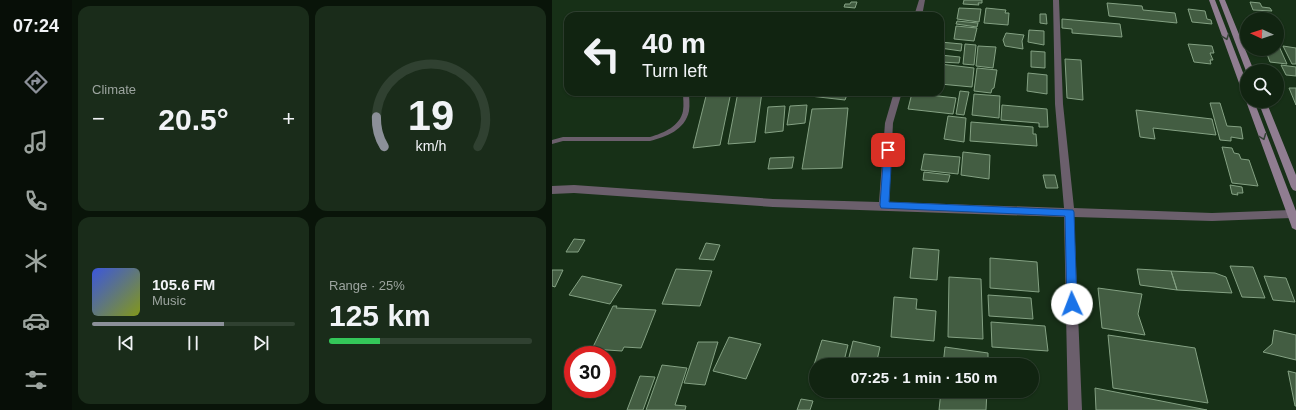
<!DOCTYPE html>
<meta charset="utf-8">
<style>
body{margin:0;font-family:Helvetica,sans-serif;background:#1a2c1a;color:#f1f3f6;height:100vh;display:flex;flex-direction:column;font-size:15px;white-space:nowrap}
*{box-sizing:border-box;margin:0}
p{font-size:13px;color:#9ca49f}
.icon{flex:none;width:22px;height:22px;fill:none;stroke:currentColor;stroke-width:2;stroke-linecap:round;stroke-linejoin:round}
.map{position:relative;flex:1;overflow:hidden}
.sheet{display:flex;flex-direction:column;gap:6px;padding:6px;background:#091409;width:480px}
.sheet>*{flex:none}
.banner{position:absolute;left:12px;top:12px;width:380px;height:84px;border-radius:12px;box-shadow:0 1px 3px #0004,0 0 0 1px #304131;background:#112411;color:#f1f3f6;overflow:hidden}
.needle{width:26px;rotate:273deg}
.buttons{position:absolute;left:688px;top:12px;display:grid;gap:8px}
.buttons a{display:grid;place-items:center;width:44px;height:44px;border-radius:50%;background:#112411;box-shadow:0 1px 3px #0004,0 0 0 1px #304131;font-size:20px}
.speed{position:absolute;left:12px;top:346px;display:flex;gap:8px;font-size:20px;font-weight:700;text-align:center}
.speed>*{display:grid;place-content:center;width:52px;height:52px;border-radius:50%;background:#112411;box-shadow:0 1px 3px #0004,0 0 0 1px #304131;line-height:1}
.speed .limit{border:6px solid #d22;background:#fff;color:#111}
.pin{position:absolute;display:grid;place-items:center;width:34px;height:34px;color:#fff;margin:-17px;border-radius:8px;box-shadow:0 2px 6px #0006}
.me{position:absolute;width:44px;margin:-22px;rotate:358deg;stroke-linejoin:round;filter:drop-shadow(0 0 3px #0008)}
.turn{display:flex;align-items:center;gap:14px;height:84px;padding:0 12px;font-size:18px}
.turn .icon{width:52px;height:52px;stroke-width:2.5}
.turn b{display:block;font-size:28px;line-height:34px}
.big{font-size:30px;font-weight:700;line-height:1.1}
.sheet .tile{flex:1;display:flex;flex-direction:column;justify-content:center;gap:6px;min-width:0;padding:0 14px;border-radius:12px;background:#1a2c1a}
.sheet .dial{align-items:center;gap:0}
.dial svg{height:104px;overflow:visible;fill:none;stroke:#304131;stroke-width:7;stroke-linecap:round;text-anchor:middle}
.dial text{fill:#f1f3f6;stroke:none}
.song{display:flex;align-items:center;gap:12px}
.cover{width:48px;height:48px;border-radius:6px;background:linear-gradient(135deg,hsl(230 70% 55%),hsl(70 70% 35%))}
.played{height:4px;border-radius:2px;background:linear-gradient(90deg,#8c9099 65%,#304131 65%)}
.keys{display:flex;justify-content:space-around;direction:ltr}
.heat{display:flex;justify-content:space-between;align-items:center;font-size:22px;direction:ltr}
.charge{height:6px;border-radius:3px;background:linear-gradient(90deg,#34c759 25%,#304131 0)}
.sheet .tiles{flex:1;display:grid;gap:6px;grid-template-columns:repeat(2,1fr)}
.trip{position:absolute;left:257px;top:358px;width:230px;height:40px;border-radius:20px;background:#112411;box-shadow:0 1px 3px #0004,0 0 0 1px #304131;font-weight:700;line-height:40px;text-align:center}
main{display:flex;flex:1;min-height:0}
.dock{display:flex;flex-direction:column;width:72px;justify-content:space-around;align-items:center;background:#070e07;color:#9ca49f}
.dock .icon{width:28px;height:28px}
.dock .selected{color:#8c9099}
.dock b{font-size:18px;color:#f1f3f6}
.map>svg:first-child{display:block}
.building{fill:#435d42;stroke:#84a183}
.lines{fill:none;stroke-linecap:round;stroke-linejoin:round}
.lane{fill:#6b5f6c;fill-rule:evenodd}
.street{fill:#6b5f6c;fill-rule:evenodd}
.secondary{fill:#907d91;fill-rule:evenodd}
.oneway{stroke:#354336}
.route{fill:#1a73e8;stroke:#114b97}
</style>
<main>
<nav class="dock">
<b>07:24</b>
<svg class="icon selected" aria-label="directions" viewBox="0 0 24 24"><path d="M12 3l9 9-9 9-9-9zM9 14v-3h6M13 9l2 2-2 2"/></svg>
<svg class="icon" aria-label="music" viewBox="0 0 24 24"><path d="M9 18V5l10-2v13"/><circle cx="6" cy="18" r="3"/><circle cx="16" cy="16" r="3"/></svg>
<svg class="icon" aria-label="phone" viewBox="0 0 24 24"><path d="M5 4h4l2 5-3 2q2 4 5 5l2-3 5 2v4C11 20 4 13 5 4z"/></svg>
<svg class="icon" aria-label="climate" viewBox="0 0 24 24"><path d="M12 3v18M4 7l16 10M4 17L20 7"/></svg>
<svg class="icon" aria-label="car" viewBox="0 0 24 24"><path d="M5 17H2v-5l4-1 3-4h7l3 4 3 1v5h-3M9 17h6M6 11h13"/><circle cx="7" cy="17" r="2"/><circle cx="17" cy="17" r="2"/></svg>
<svg class="icon" aria-label="filters" viewBox="0 0 24 24"><path d="M4 7h16M4 17h16"/><circle cx="9" cy="7" r="2"/><circle cx="15" cy="17" r="2"/></svg>
</nav>
<section class="sheet">
<div class="tiles">
<div class="tile"><p>Climate</p>
<div class="heat"><a>−</a><b class="big">20.5°</b><a>+</a></div>
</div>
<div class="tile dial"><svg viewBox="0 0 100 80">
<path d="M14 69A42 42 0 1 1 86 69"/>
<path d="M14 69A42 42 0 0 1 8 46" stroke="#8c9099"/>
<text x="50" y="56" font-size="32" font-weight="700">19</text>
<text x="50" y="72" font-size="11">km/h</text>
</svg></div>
<div class="tile">
<div class="song"><i class="cover"></i><div><b>105.6 FM</b><p>Music</p></div></div>
<div class="played"></div>
<div class="keys"><svg class="icon" aria-label="previous" viewBox="0 0 24 24"><path d="M18 5L8 12l10 7zM5 5v14"/></svg><svg class="icon" aria-label="pause" viewBox="0 0 24 24"><path d="M8 5v14M16 5v14"/></svg><svg class="icon" aria-label="next" viewBox="0 0 24 24"><path d="M6 5l10 7-10 7zM19 5v14"/></svg></div>
</div>
<div class="tile"><p>Range · 25%</p><b class="big">125 km</b><div class="charge"></div></div>
</div>
</section>
<div class="map">
<svg width="744" height="410" viewBox="0 0 744 410">
<rect width="100%" height="100%" fill="#173017"/>
<path class="building" d="M 412,0 L 430,0 L 430,3 L 426,3 L 427,5 L 411,4 Z
M 299,2 L 305,2 L 303,8 L 292,7 L 293,4 L 298,4 Z
M 698,2 L 708,3 L 710,7 L 718,8 L 720,11 L 701,10 Z
M 555,3 L 590,6 L 591,10 L 623,13 L 625,23 L 557,16 Z
M 407,8 L 429,9 L 427,22 L 405,19 Z
M 434,8 L 454,10 L 453,13 L 457,13 L 456,25 L 432,23 Z
M 636,9 L 653,11 L 655,19 L 659,20 L 660,24 L 640,22 Z
M 488,14 L 494,14 L 495,24 L 488,23 Z
M 510,19 L 568,24 L 570,37 L 520,33 L 520,29 L 510,28 Z
M 405,21 L 426,23 L 425,27 L 404,24 Z
M 404,26 L 425,28 L 422,41 L 402,39 Z
M 477,30 L 492,31 L 492,45 L 476,42 Z
M 454,33 L 472,35 L 470,41 L 471,49 L 453,46 L 451,40 Z
M 388,42 L 410,44 L 409,51 L 388,48 Z
M 413,44 L 424,45 L 422,65 L 411,64 Z
M 636,44 L 660,46 L 662,53 L 658,53 L 661,60 L 658,60 L 659,64 L 642,62 Z
M 725,44 L 726,44 L 735,64 L 718,62 L 713,49 L 725,49 Z
M 426,46 L 444,47 L 441,68 L 424,66 Z
M 731,46 L 744,48 L 744,64 L 740,64 Z
M 479,51 L 493,52 L 493,68 L 479,67 Z
M 388,55 L 408,57 L 407,63 L 388,62 Z
M 513,59 L 529,60 L 531,100 L 515,98 Z
M 388,64 L 422,68 L 420,87 L 388,84 Z
M 729,65 L 744,67 L 744,76 L 734,75 Z
M 425,68 L 445,70 L 442,88 L 440,89 L 439,93 L 422,91 Z
M 476,73 L 495,75 L 495,94 L 475,91 Z
M 737,88 L 744,88 L 744,105 Z
M 408,91 L 417,92 L 412,115 L 404,114 Z
M 155,92 L 179,92 L 168,145 L 141,148 Z
M 186,92 L 210,92 L 203,142 L 176,144 Z
M 260,92 L 296,92 L 293,100 L 258,96 Z
M 360,93 L 404,98 L 401,114 L 356,109 Z
M 422,94 L 448,96 L 447,118 L 420,115 Z
M 658,103 L 668,103 L 675,126 L 689,127 L 691,139 L 679,137 L 679,141 L 668,140 Z
M 255,105 L 253,123 L 235,125 L 238,106 Z
M 450,105 L 495,109 L 496,127 L 487,127 L 487,123 L 449,120 Z
M 233,106 L 231,131 L 213,133 L 216,107 Z
M 296,108 L 290,168 L 250,169 L 260,109 Z
M 584,110 L 660,119 L 664,135 L 601,128 L 603,139 L 588,137 Z
M 396,116 L 414,118 L 412,142 L 392,139 Z
M 419,122 L 481,127 L 481,134 L 484,134 L 485,146 L 418,141 Z
M 670,147 L 680,148 L 682,153 L 687,154 L 689,159 L 697,160 L 706,186 L 680,183 Z
M 411,152 L 438,155 L 437,179 L 409,175 Z
M 372,154 L 408,157 L 406,174 L 369,170 Z
M 242,157 L 240,168 L 216,169 L 218,158 Z
M 372,172 L 398,175 L 396,182 L 371,180 Z
M 491,175 L 503,175 L 506,188 L 494,188 Z
M 678,185 L 690,187 L 691,193 L 685,193 L 686,195 L 680,194 Z
M 22,239 L 33,240 L 26,252 L 14,252 Z
M 154,243 L 168,245 L 162,260 L 147,259 Z
M 361,248 L 387,250 L 385,280 L 358,278 Z
M 438,258 L 485,262 L 487,292 L 438,288 Z
M 678,266 L 701,267 L 713,298 L 690,297 Z
M 124,269 L 160,271 L 148,306 L 110,304 Z
M 585,269 L 619,271 L 625,290 L 588,285 Z
M 0,270 L 11,270 L 3,287 L 0,286 Z
M 619,271 L 663,273 L 674,277 L 680,293 L 625,290 Z
M 30,276 L 70,285 L 58,304 L 17,295 Z
M 712,276 L 734,278 L 743,302 L 721,300 Z
M 397,277 L 429,279 L 431,339 L 396,337 Z
M 546,288 L 590,294 L 586,314 L 593,335 L 550,328 Z
M 436,295 L 479,298 L 481,319 L 437,316 Z
M 342,297 L 365,299 L 364,309 L 384,311 L 382,341 L 339,337 Z
M 61,306 L 65,306 L 64,308 L 104,310 L 89,348 L 72,347 L 70,351 L 40,349 Z
M 439,322 L 493,326 L 496,351 L 440,347 Z
M 722,330 L 744,335 L 744,360 L 711,352 L 720,344 Z
M 556,335 L 643,348 L 656,403 L 561,388 Z
M 177,337 L 209,344 L 194,379 L 161,371 Z
M 270,340 L 296,345 L 291,365 L 264,365 L 264,378 L 258,377 Z
M 301,341 L 328,347 L 324,365 L 295,365 Z
M 146,342 L 166,342 L 153,385 L 132,383 Z
M 393,347 L 436,353 L 436,365 L 391,365 Z
M 110,365 L 135,368 L 123,405 L 134,406 L 133,410 L 94,410 Z
M 736,371 L 744,373 L 744,406 L 743,406 Z
M 88,376 L 103,377 L 91,410 L 75,410 Z
M 543,388 L 655,410 L 544,410 Z
M 389,391 L 435,391 L 434,410 L 387,410 Z
M 249,399 L 261,401 L 258,410 L 245,410 Z"/>
<g class="lines">
<path class="lane" d="M 131,92 L 137,92 C 137,98 138,105 137,111 C 133,130 114,137 98,141 L 11,141 L 0,144 L 0,140 L 11,137 L 98,137 C 112,133 128,126 131,111 C 132,105 131,98 131,92 Z"/>
<path class="street" d="M 367,0 L 373,0 L 370,16 L 362,16 Z
M 501,0 L 507,0 L 511,104 L 522,208 L 660,213 L 740,210 L 744,212 L 744,217 L 740,218 L 660,221 L 522,217 L 530,410 L 516,410 L 512,217 L 221,207 L 22,193 L 0,194 L 0,186 L 22,185 L 221,199 L 327,202 L 333,123 L 342,92 L 350,92 L 341,123 L 337,202 L 512,208 L 503,104 Z"/>
<path class="secondary" d="M 657,0 L 663,0 L 695,83 L 695,97 L 691,94 Z
M 667,0 L 673,0 L 702,71 L 695,71 L 695,73 L 694,71 Z
M 695,99 L 695,101 L 702,101 L 744,211 L 744,230 L 740,228 L 739,225 L 694,101 Z
M 706,101 L 714,101 L 744,175 L 744,191 L 741,190 L 739,187 Z"/>
</g>
<defs><path id="oneway-chevron" d="M-2-3.5L2.5 0L-2 3.5" fill="none" stroke-width="1.6" stroke-linecap="round" stroke-linejoin="round"/></defs>
<g class="oneway">
<use href="#oneway-chevron" transform="translate(674 37) rotate(70)"/>
<use href="#oneway-chevron" transform="translate(711 137) rotate(69)"/>
</g>
<path class="route" d="M 336,147 L 340,150 L 337,202 L 521,210 L 522,212 L 525,304 L 524,307 L 520,309 L 516,307 L 515,304 L 513,216 L 329,208 L 328,205 L 332,150 Z"/>
</svg>
<div class="buttons">
<a><svg class="needle" viewBox="-14 -14 28 28"><path d="M0-13l5 13h-10z" fill="#e53935"/><path d="M0 13l5-13h-10z" fill="#9ca49f"/></svg></a>
<a><svg class="icon" aria-label="search" viewBox="0 0 24 24"><circle cx="10" cy="10" r="6"/><path d="M15 15l6 6"/></svg></a>
</div>
<div class="speed"><div class="limit">30</div></div>
<div class="pin" style="left:336px;top:150px;background:#d93025"><svg class="icon" aria-label="arrive" viewBox="0 0 24 24"><path d="M6 21V4h12l-3 4 3 4H6"/></svg></div>
<svg class="me" style="left:520px;top:304px" viewBox="-20 -20 40 40"><circle r="19" fill="#fff"/><path d="M0-13L10 11 0 6-10 11z" fill="#1a73e8"/></svg>
<div class="trip">07:25 · 1 min · 150 m</div>
<div class="banner">
<div class="turn"><svg class="icon" aria-label="left" viewBox="0 0 24 24"><path d="M17 20v-9H6M10 6l-5 5 5 5"/></svg><div><b>40 m</b>Turn left</div></div>
</div>
</div>
</main>
